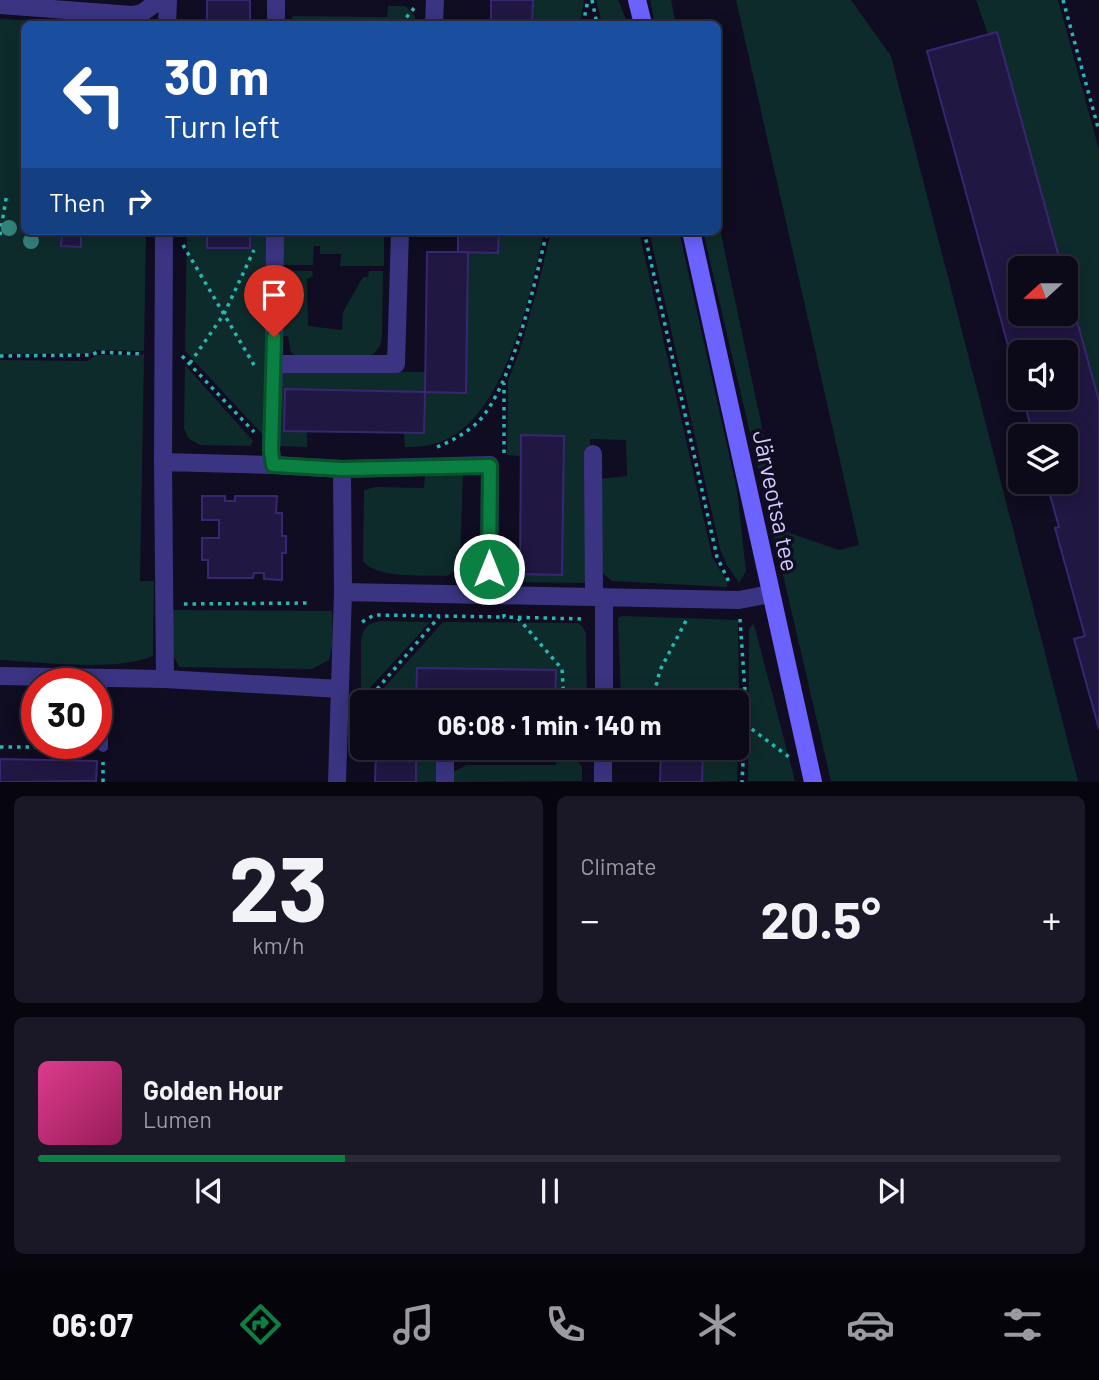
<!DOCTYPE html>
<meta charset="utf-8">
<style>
body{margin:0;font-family:Barlow,sans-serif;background:#1a1726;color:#f1f3f6;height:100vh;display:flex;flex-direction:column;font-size:26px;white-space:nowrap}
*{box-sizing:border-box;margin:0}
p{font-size:23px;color:#9a9aa2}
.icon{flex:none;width:38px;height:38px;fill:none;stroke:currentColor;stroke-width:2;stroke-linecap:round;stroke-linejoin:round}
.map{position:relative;height:782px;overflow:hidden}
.panel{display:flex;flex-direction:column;gap:14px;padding:14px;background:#07050e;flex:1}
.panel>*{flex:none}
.hud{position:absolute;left:21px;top:21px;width:700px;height:214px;border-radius:10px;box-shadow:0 4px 18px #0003,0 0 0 2px #2c2a38;background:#1a4fa0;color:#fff;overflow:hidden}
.needle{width:46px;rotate:249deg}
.controls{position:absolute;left:1008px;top:256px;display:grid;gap:14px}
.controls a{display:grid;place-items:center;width:70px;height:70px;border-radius:10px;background:#0c0919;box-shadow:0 4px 18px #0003,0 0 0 2px #2c2a38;font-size:35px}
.speed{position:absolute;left:21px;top:668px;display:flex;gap:14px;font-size:35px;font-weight:700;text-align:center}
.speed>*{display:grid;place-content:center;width:91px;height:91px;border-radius:50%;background:#0c0919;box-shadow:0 4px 18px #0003,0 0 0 2px #2c2a38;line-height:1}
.speed .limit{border:10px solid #d22;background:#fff;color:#111}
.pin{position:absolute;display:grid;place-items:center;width:60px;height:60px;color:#fff;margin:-72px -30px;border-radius:50% 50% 50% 0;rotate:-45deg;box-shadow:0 0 7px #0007}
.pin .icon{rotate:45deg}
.me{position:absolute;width:77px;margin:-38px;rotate:0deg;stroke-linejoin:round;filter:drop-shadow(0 0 5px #0008)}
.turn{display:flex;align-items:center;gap:24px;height:147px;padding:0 28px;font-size:32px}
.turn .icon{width:91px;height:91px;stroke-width:2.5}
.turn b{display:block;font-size:49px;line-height:60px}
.then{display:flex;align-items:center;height:66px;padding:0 28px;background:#0003;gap:14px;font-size:26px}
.big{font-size:52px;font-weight:700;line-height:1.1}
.panel .card{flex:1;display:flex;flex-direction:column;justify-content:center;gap:10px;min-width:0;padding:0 24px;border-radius:10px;background:#1a1726}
.panel .dial{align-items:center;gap:0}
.dial b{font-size:91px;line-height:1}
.song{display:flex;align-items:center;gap:21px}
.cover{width:84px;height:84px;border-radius:10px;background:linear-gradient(135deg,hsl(330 70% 55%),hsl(330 70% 35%))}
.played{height:7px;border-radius:4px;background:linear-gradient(90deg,#0b8043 30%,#2c2a38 30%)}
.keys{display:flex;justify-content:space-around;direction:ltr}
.heat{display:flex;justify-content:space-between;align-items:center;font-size:38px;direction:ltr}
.panel .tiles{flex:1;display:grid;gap:14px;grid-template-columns:1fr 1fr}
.card:last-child{grid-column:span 2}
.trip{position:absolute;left:350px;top:690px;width:399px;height:70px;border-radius:10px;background:#0c0919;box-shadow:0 4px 18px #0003,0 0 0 2px #2c2a38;font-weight:700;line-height:70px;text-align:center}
.tabs{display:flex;height:112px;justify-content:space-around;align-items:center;background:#05040a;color:#9a9aa2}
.tabs .icon{width:49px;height:49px}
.tabs .on{color:#0b8043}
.tabs b{font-size:32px;color:#f1f3f6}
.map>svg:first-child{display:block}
.green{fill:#0e2b2b}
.building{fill:#211743;stroke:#382770;stroke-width:2}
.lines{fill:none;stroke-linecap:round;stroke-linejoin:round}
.path{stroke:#27b7b4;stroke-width:3.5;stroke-dasharray:3.5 5;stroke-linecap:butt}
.service{stroke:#3a3482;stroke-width:10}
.minor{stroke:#3a3482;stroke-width:18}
.secondary{stroke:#6c62ff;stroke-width:18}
.tree{fill:#34837b}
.route-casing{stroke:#07532c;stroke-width:18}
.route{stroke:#0b8043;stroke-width:12}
.labels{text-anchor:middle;stroke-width:7;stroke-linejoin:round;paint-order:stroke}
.street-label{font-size:24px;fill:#d3cbff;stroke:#100c21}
</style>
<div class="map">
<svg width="1099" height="782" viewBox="0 0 1099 782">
<rect width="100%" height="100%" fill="#100c21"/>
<path class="green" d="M 533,0 L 584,0 L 580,24 L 532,24 Z
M 596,0 L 618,0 L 628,24 L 602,24 Z
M 650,0 L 671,0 L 676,24 L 655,24 Z
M 736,0 L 851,0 L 891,56 L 1078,781 L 831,781 L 703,231 L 718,231 L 718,220 L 784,531 L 839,550 L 859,545 Z
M 976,0 L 1058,0 L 1099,150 L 1099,401 L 1066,281 L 1066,268 L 1062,268 L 997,32 L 988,34 Z
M 388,6 L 405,6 L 415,16 L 415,24 L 289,24 L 293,16 L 387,17 Z
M 0,19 L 131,24 L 24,24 L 24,231 L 62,231 L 62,246 L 80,247 L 81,231 L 146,231 L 144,351 L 98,350 L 89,354 L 0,354 Z
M 187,231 L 207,231 L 207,248 L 250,248 L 250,231 L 267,231 L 264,436 L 185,351 Z
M 278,231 L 384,231 L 384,266 L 340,266 L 341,254 L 320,254 L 320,246 L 314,246 L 313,265 L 278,265 Z
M 499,231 L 544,231 C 531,292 507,410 447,439 C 433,446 420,447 405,447 L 404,433 L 424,433 L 425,392 L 285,389 L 284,430 L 307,431 L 307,447 L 278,446 L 282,374 L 289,370 L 425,372 L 466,393 L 468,252 L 498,253 Z
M 551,231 L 639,231 L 712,556 L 727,582 L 727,587 L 612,581 L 601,572 L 600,479 L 627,476 L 626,440 L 590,439 L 588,575 L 584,583 L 511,582 L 506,578 L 505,552 L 520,553 L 520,574 L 562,574 L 564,436 L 522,435 L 521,456 L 507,455 L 508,380 L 519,353 L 538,286 Z
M 649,231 L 679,231 L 737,490 L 746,571 L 739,583 L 727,565 L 720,549 Z
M 277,270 L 312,271 L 313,276 L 307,279 L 308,326 L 342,330 L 343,312 L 363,277 L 368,277 L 369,271 L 383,271 L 382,338 L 380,346 L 372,356 L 295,356 L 291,352 L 288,336 L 277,336 Z
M 97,355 L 144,355 L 140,581 L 154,581 L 153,656 C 116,672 42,662 0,660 L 0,360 L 87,361 Z
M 185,365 L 253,441 L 251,446 L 200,445 L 188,438 L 184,428 Z
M 463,474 L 460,562 L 457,569 L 447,576 C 426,575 376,579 363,561 L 364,490 L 375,487 L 424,488 L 425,475 Z
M 173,610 L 332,611 L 333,644 L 329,660 L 312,669 L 179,667 L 172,652 Z
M 622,616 L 738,620 L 739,699 L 621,698 L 618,618 Z
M 379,621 L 430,622 L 361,698 L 361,639 C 364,628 367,624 379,621 Z
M 443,622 L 577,623 L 582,626 L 586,633 L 587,702 L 555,702 L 555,670 L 418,668 L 416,702 L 371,702 Z
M 753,624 L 755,628 L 795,781 L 748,781 L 749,629 Z
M 737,707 L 739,707 L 737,781 L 702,782 L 703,747 L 737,747 Z
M 416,747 L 439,747 L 438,781 L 416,782 Z
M 556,755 L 575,755 L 582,767 L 582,781 L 449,782 L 453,772 L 466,765 L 556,765 Z"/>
<path class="building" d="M 207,0 L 250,0 L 250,24 L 207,24 Z
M 491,0 L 533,0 L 532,24 L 491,24 Z
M 997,32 L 1062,268 L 1020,268 L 1020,313 L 1066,313 L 1066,281 L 1099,401 L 1099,729 L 1074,639 L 1085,636 L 1055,528 L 1059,527 L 1046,481 L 1066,481 L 1066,436 L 1033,436 L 1023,397 L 1066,397 L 1066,352 L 1020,352 L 1020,389 L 927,51 Z
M 62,231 L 81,231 L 81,247 L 61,246 Z
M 207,231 L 250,231 L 250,248 L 207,248 Z
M 458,231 L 499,231 L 498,253 L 458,252 Z
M 427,252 L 468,252 L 466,393 L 425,392 Z
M 285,389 L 425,392 L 424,433 L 284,431 Z
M 521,435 L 564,436 L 562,575 L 520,574 Z
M 202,496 L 225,496 L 225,501 L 235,501 L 235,496 L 277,496 L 276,513 L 282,513 L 282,536 L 286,536 L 286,553 L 282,553 L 282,580 L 264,579 L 264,573 L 254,573 L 253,578 L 208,578 L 208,560 L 202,560 L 202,538 L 219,538 L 219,520 L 202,520 Z
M 417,668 L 556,670 L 555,702 L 416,702 Z
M 376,747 L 416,747 L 416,782 L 375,782 Z
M 661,747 L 703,747 L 702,782 L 660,782 Z
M 0,759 L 97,761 L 96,781 L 0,782 Z"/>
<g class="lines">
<path class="path" d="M 592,0 L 597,24
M 1063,0 L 1099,131
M 401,24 L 415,7
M 583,24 L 588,0
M 644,231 L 717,557 L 729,582
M 0,235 L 7,193
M 183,245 L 254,365
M 0,356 L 91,355 L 98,352 L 144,354
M 182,356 L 254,432
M 190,363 L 224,314 L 254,250
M 437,447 C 452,441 466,433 478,422 C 513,385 535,282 547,231
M 504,453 L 504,383
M 184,604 L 311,603
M 504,614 L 504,617 L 585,619
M 518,618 L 562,669 L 564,702
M 740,619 L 746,706 L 742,782
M 362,622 L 374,615 L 504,617
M 623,701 L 635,702
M 366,702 L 439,617
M 652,702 L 660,670 L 688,617
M 745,724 L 789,757
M 0,747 L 89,747
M 103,782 L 103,762"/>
<path class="service" d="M 102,678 L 103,747"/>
<path class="minor" d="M 0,5 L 132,15 L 142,13 L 160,0
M 167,24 L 168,0
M 276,24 L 276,0
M 434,24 L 435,0
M 164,231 L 163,462 L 273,465 L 342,469 L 343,592 L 739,600 L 770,594
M 274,364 L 275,231
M 593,454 L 594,596
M 163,462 L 165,679
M 273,465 L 271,451 L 274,364 L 396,364 L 400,231
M 342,469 L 490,465 L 489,595
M 0,676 L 165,679 L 340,689
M 604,702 L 604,597
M 337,782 L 343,592
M 445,782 L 445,747
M 603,782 L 603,747"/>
<path class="secondary" d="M 637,0 L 643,24
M 691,231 L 813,782"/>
</g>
<g class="tree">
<circle cx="9" cy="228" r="8"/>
<circle cx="31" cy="241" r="8"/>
</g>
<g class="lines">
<g class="route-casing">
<path id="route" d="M 274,337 L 271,451 L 273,465 L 342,469 L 490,466 L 489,569"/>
</g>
<use href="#route" class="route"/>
</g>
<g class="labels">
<g class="street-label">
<text transform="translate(775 501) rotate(78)" y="8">Järveotsa tee</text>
</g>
</g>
</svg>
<div class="controls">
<a><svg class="needle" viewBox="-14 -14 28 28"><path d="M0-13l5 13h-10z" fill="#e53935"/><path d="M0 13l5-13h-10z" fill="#9a9aa2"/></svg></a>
<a><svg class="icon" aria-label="sound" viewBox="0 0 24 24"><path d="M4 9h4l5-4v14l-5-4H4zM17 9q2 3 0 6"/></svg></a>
<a><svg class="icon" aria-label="layers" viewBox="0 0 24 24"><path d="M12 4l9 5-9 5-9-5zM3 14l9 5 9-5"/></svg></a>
</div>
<div class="speed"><div class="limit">30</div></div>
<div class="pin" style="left:274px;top:337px;background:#d93025"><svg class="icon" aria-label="arrive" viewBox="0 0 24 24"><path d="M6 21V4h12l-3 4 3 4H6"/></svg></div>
<svg class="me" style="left:489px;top:569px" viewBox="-20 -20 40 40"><circle r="17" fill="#0b8043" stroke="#fff" stroke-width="3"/><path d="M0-11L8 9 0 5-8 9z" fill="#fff"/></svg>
<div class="trip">06:08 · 1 min · 140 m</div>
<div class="hud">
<div class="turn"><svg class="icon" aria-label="left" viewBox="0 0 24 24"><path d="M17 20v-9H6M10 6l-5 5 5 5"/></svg><div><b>30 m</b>Turn left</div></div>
<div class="then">Then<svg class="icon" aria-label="right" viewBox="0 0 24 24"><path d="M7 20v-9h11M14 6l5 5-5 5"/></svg></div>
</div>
</div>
<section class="panel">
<div class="tiles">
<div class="card dial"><b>23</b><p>km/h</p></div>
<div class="card"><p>Climate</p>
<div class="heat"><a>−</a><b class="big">20.5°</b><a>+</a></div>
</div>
<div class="card">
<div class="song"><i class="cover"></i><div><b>Golden Hour</b><p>Lumen</p></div></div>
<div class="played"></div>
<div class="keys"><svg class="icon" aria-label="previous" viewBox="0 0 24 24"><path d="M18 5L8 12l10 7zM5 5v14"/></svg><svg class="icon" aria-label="pause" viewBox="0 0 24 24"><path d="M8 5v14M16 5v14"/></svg><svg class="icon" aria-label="next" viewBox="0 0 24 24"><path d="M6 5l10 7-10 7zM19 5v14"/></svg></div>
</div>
</div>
</section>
<nav class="tabs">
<b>06:07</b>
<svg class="icon on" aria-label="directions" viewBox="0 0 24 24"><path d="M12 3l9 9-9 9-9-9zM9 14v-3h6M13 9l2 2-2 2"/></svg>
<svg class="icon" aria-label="music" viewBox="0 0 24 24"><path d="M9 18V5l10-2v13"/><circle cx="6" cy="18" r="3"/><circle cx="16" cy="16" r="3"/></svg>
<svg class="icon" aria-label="phone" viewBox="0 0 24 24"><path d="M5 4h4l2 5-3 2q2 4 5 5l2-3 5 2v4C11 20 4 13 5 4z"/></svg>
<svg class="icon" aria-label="climate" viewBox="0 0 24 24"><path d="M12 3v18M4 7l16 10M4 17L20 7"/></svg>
<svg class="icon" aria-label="car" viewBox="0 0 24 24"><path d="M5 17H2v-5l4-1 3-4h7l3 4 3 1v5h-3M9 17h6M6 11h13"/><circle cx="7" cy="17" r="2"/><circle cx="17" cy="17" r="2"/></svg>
<svg class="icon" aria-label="filters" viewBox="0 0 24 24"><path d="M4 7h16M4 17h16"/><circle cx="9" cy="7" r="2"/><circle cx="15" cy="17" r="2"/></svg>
</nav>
